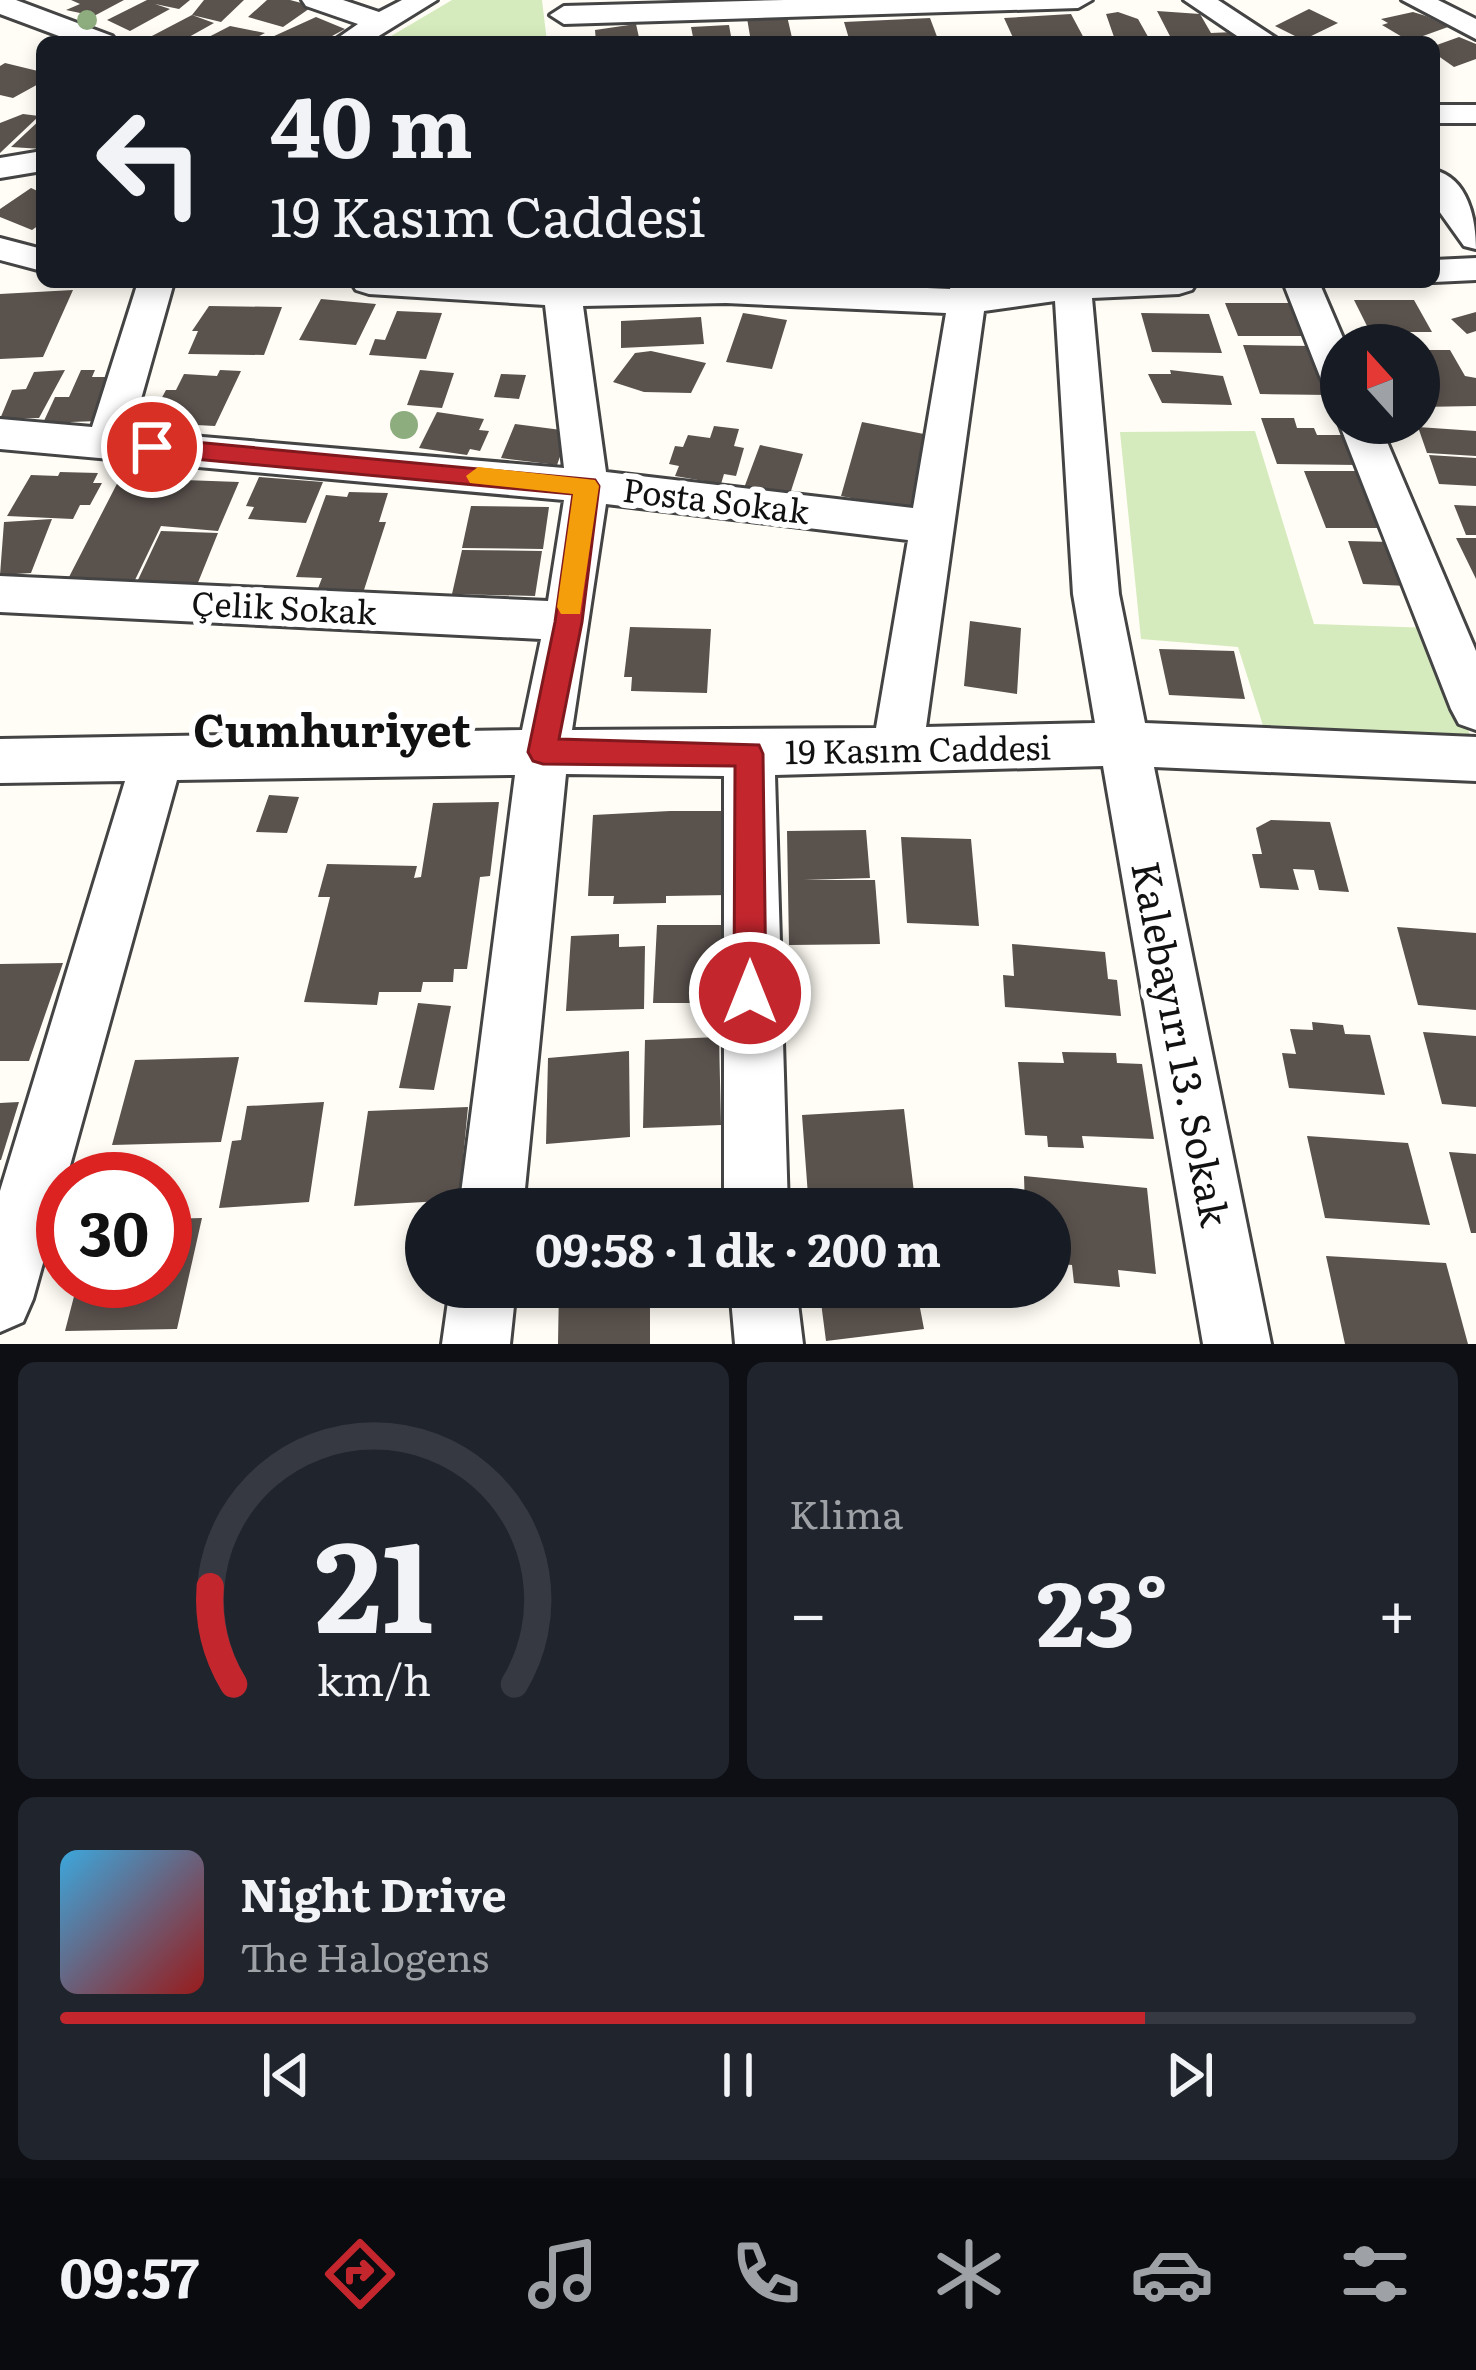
<!DOCTYPE html>
<html lang="tr">
<meta charset="utf-8">
<style>
body{margin:0;font-family:Literata,serif;background:#20242c;color:#f1f3f6;height:100vh;display:flex;flex-direction:column;font-size:45px;white-space:nowrap}
*{box-sizing:border-box;margin:0}
p{font-size:39px;color:#9ea1a6}
.icon{flex:none;width:66px;height:66px;fill:none;stroke:currentColor;stroke-width:2;stroke-linecap:round;stroke-linejoin:round}
.map{position:relative;height:1344px;overflow:hidden}
.details{display:flex;flex-direction:column;gap:18px;padding:18px;background:#0d0f14;flex:1}
.details>*{flex:none}
.hud{position:absolute;left:36px;top:36px;width:1404px;height:252px;border-radius:18px;box-shadow:0 6px 18px #0003;background:#171b24;color:#f1f3f6;overflow:hidden}
.needle{width:78px;rotate:339deg}
.tools{position:absolute;left:1320px;top:324px;display:grid;gap:24px}
.tools a{display:grid;place-items:center;width:120px;height:120px;border-radius:50%;background:#171b24;box-shadow:0 6px 18px #0003;font-size:60px}
.speed{position:absolute;left:36px;top:1152px;display:flex;gap:24px;font-size:60px;font-weight:700;text-align:center}
.speed>*{display:grid;place-content:center;width:156px;height:156px;border-radius:50%;background:#171b24;box-shadow:0 6px 18px #0003;line-height:1}
.speed .limit{border:18px solid #d22;background:#fff;color:#111}
.pin{position:absolute;display:grid;place-items:center;width:102px;height:102px;color:#fff;margin:-51px;border:6px solid #fff;border-radius:50%;box-shadow:0 3px 12px #0007}
.me{position:absolute;width:132px;margin:-66px;rotate:0deg;stroke-linejoin:round;filter:drop-shadow(0 0 9px #0008)}
.turn{display:flex;align-items:center;gap:42px;height:252px;padding:0 36px;font-size:54px}
.turn .icon{width:156px;height:156px;stroke-width:2.5}
.turn b{display:block;font-size:84px;line-height:102px}
.big{font-size:90px;font-weight:700;line-height:1.1}
.details .card{flex:1;display:flex;flex-direction:column;justify-content:center;gap:18px;min-width:0;padding:0 42px;border-radius:18px;background:#20242c}
.details .dial{align-items:center;gap:0}
.dial svg{height:312px;overflow:visible;fill:none;stroke:#363941;stroke-width:7;stroke-linecap:round;text-anchor:middle}
.dial text{fill:#f1f3f6;stroke:none}
.song{display:flex;align-items:center;gap:36px}
.cover{width:144px;height:144px;border-radius:18px;background:linear-gradient(135deg,hsl(200 70% 55%),hsl(0 70% 35%))}
.played{height:12px;border-radius:6px;background:linear-gradient(90deg,#c4262e 80%,#363941 80%)}
.keys{display:flex;justify-content:space-around;direction:ltr}
.heat{display:flex;justify-content:space-between;align-items:center;font-size:66px;direction:ltr}
.details .tiles{flex:1;display:grid;gap:18px;grid-template-columns:1fr 1fr}
.card:last-child{grid-column:span 2}
.trip{position:absolute;left:405px;top:1188px;width:666px;height:120px;border-radius:60px;background:#171b24;box-shadow:0 6px 18px #0003;font-weight:700;line-height:120px;text-align:center}
.tab-bar{display:flex;height:192px;justify-content:space-around;align-items:center;background:#090b0e;color:#9ea1a6}
.tab-bar .icon{width:84px;height:84px}
.tab-bar .on{color:#c4262e}
.tab-bar b{font-size:54px;color:#f1f3f6}
.map>svg:first-child{display:block}
.green{fill:#d5ebbd}
.building{fill:#5a524d}
.lines{fill:none;stroke-linecap:round;stroke-linejoin:round}
.minor-casing{stroke:#444;stroke-width:6}
.minor{fill:#fff;fill-rule:evenodd}
.tree{fill:#8dad7f}
.route{fill:#c4262e;stroke:#7f191e;stroke-width:3}
.slow{fill:#f59e0b}
.labels{text-anchor:middle;stroke-width:12;stroke-linejoin:round;paint-order:stroke}
.street-label{font-size:33px;fill:#111;stroke:#fff}
.near-street-label{font-size:39px;fill:#111;stroke:#fff}
.district-label{font-size:45px;font-weight:bold;fill:#111;stroke:#fff}
</style>
<div class="map">
<svg width="1476" height="1344" viewBox="0 0 1476 1344">
<rect width="100%" height="100%" fill="#fffdf5"/>
<path class="green" d="M 452,0 L 542,0 L 547,42 L 381,42 Z
M 1255,431 L 1314,624 L 1432,628 L 1471,738 L 1266,735 L 1238,647 L 1141,639 L 1120,432 Z"/>
<path class="building" d="M 71,0 L 124,0 L 94,16 L 66,10 L 80,4 Z
M 147,0 L 190,0 L 179,9 L 155,4 L 170,9 L 130,31 L 107,20 Z
M 204,0 L 244,0 L 221,22 L 192,15 L 214,23 L 180,42 L 150,37 L 192,15 Z
M 267,0 L 290,0 L 313,6 L 283,27 L 248,17 Z
M 1309,9 L 1338,23 L 1303,40 L 1275,26 Z
M 1157,11 L 1200,14 L 1211,33 L 1234,32 L 1240,42 L 1173,42 Z
M 1118,12 L 1138,19 L 1151,42 L 1120,42 L 1114,37 L 1106,14 Z
M 1413,12 L 1426,16 L 1448,27 L 1409,41 L 1382,25 L 1388,23 L 1381,19 Z
M 1071,14 L 1086,42 L 1015,42 L 1004,18 Z
M 787,16 L 793,42 L 751,42 L 747,18 Z
M 316,17 L 345,29 L 321,42 L 261,42 Z
M 930,18 L 939,42 L 850,42 L 844,22 Z
M 636,24 L 640,42 L 596,42 L 595,30 Z
M 729,25 L 732,42 L 694,42 L 691,27 Z
M 230,26 L 265,33 L 248,42 L 199,42 Z
M 1459,37 L 1476,44 L 1476,59 L 1454,67 L 1434,53 L 1434,46 Z
M 5,63 L 42,72 L 42,82 L 13,98 L 0,95 L 0,66 Z
M 23,114 L 39,116 L 0,153 L 0,123 Z
M 42,118 L 42,149 L 11,147 Z
M 31,188 L 42,193 L 42,223 L 32,230 L 0,217 L 0,209 Z
M 73,290 L 43,357 L 0,359 L 0,294 Z
M 321,299 L 376,304 L 356,345 L 299,340 Z
M 1354,300 L 1414,300 L 1432,332 L 1370,332 Z
M 1225,303 L 1291,303 L 1305,336 L 1238,336 Z
M 209,306 L 282,307 L 264,355 L 188,354 L 198,331 L 192,331 Z
M 397,311 L 442,313 L 426,359 L 369,355 L 375,339 L 385,340 Z
M 1476,312 L 1476,331 L 1467,334 L 1451,319 Z
M 743,313 L 787,320 L 772,369 L 726,362 Z
M 1141,313 L 1209,314 L 1222,353 L 1152,352 Z
M 701,317 L 704,344 L 621,348 L 621,321 Z
M 1243,345 L 1312,346 L 1331,395 L 1260,394 Z
M 1419,350 L 1450,350 L 1465,376 L 1476,378 L 1476,406 L 1419,407 Z
M 651,351 L 706,363 L 691,393 L 644,392 L 613,382 L 635,353 Z
M 65,370 L 39,418 L 0,419 L 12,390 L 26,389 L 34,372 Z
M 81,370 L 95,370 L 92,377 L 117,377 L 98,421 L 43,423 L 55,397 L 69,397 Z
M 220,370 L 241,371 L 215,426 L 158,423 L 168,403 L 159,403 L 166,390 L 176,390 L 184,374 L 217,376 Z
M 420,370 L 454,373 L 442,408 L 407,405 Z
M 1170,370 L 1223,376 L 1232,405 L 1162,403 L 1148,374 L 1171,374 Z
M 501,374 L 526,375 L 519,399 L 494,397 Z
M 437,412 L 484,419 L 479,430 L 489,431 L 480,451 L 470,449 L 467,455 L 419,448 Z
M 1261,418 L 1294,418 L 1297,428 L 1314,428 L 1317,435 L 1347,435 L 1359,465 L 1277,464 Z
M 862,422 L 929,435 L 912,510 L 841,496 Z
M 515,424 L 569,431 L 557,465 L 501,458 Z
M 714,426 L 739,429 L 734,446 L 744,448 L 736,476 L 724,474 L 721,484 L 675,476 L 679,466 L 669,464 L 675,446 L 683,447 L 688,435 L 710,438 Z
M 1418,427 L 1476,431 L 1476,456 L 1427,453 Z
M 760,445 L 803,454 L 789,497 L 744,488 Z
M 1429,455 L 1476,458 L 1476,486 L 1439,484 Z
M 1304,471 L 1361,471 L 1385,528 L 1326,528 Z
M 60,472 L 98,473 L 93,483 L 102,483 L 90,505 L 80,505 L 73,519 L 7,516 L 31,475 L 58,476 Z
M 122,474 L 184,480 L 239,482 L 218,531 L 161,526 L 135,580 L 69,577 Z
M 259,477 L 323,482 L 306,523 L 248,519 L 254,507 L 246,506 Z
M 349,492 L 388,493 L 379,522 L 386,522 L 363,593 L 317,591 L 322,578 L 296,577 L 326,495 L 347,497 Z
M 1454,505 L 1476,506 L 1476,535 L 1466,535 Z
M 471,506 L 549,507 L 543,549 L 462,548 Z
M 52,519 L 31,573 L 0,575 L 4,522 Z
M 161,531 L 218,533 L 197,585 L 137,582 Z
M 1456,538 L 1476,538 L 1476,579 Z
M 1348,541 L 1392,542 L 1408,586 L 1363,584 Z
M 462,550 L 542,551 L 535,596 L 452,594 Z
M 970,621 L 1021,628 L 1017,694 L 964,686 Z
M 630,627 L 711,629 L 707,693 L 631,691 L 632,677 L 624,677 Z
M 1159,649 L 1234,651 L 1245,699 L 1169,695 Z
M 269,795 L 299,797 L 287,833 L 256,832 Z
M 499,802 L 490,876 L 480,877 L 467,969 L 454,969 L 453,982 L 423,982 L 421,992 L 379,992 L 377,1005 L 304,1002 L 330,897 L 318,897 L 327,864 L 417,866 L 414,878 L 421,877 L 433,803 Z
M 670,811 L 729,811 L 730,895 L 666,896 L 666,903 L 613,904 L 614,896 L 588,896 L 593,815 Z
M 1271,820 L 1330,822 L 1349,892 L 1319,890 L 1314,870 L 1293,869 L 1299,890 L 1260,888 L 1252,854 L 1262,854 L 1256,828 Z
M 866,830 L 870,878 L 804,880 L 875,880 L 880,944 L 789,945 L 787,831 Z
M 901,837 L 971,839 L 979,926 L 907,923 Z
M 657,925 L 723,925 L 722,1003 L 653,1003 Z
M 1397,927 L 1476,933 L 1476,1010 L 1418,1005 Z
M 619,934 L 619,947 L 645,946 L 644,1009 L 566,1011 L 571,936 Z
M 1012,944 L 1105,952 L 1108,979 L 1117,980 L 1121,1016 L 1005,1007 L 1003,975 L 1014,976 Z
M 63,963 L 29,1061 L 0,1061 L 0,964 Z
M 418,1003 L 451,1006 L 434,1090 L 399,1088 Z
M 1312,1022 L 1343,1025 L 1345,1034 L 1370,1035 L 1385,1095 L 1289,1088 L 1282,1053 L 1296,1054 L 1290,1029 L 1313,1030 Z
M 1423,1032 L 1476,1036 L 1476,1107 L 1442,1104 Z
M 719,1037 L 721,1125 L 643,1128 L 645,1040 Z
M 629,1051 L 630,1137 L 546,1144 L 548,1058 Z
M 1062,1052 L 1116,1053 L 1117,1063 L 1142,1064 L 1154,1139 L 1082,1136 L 1084,1148 L 1048,1147 L 1047,1136 L 1025,1135 L 1018,1062 L 1064,1063 Z
M 239,1057 L 221,1142 L 112,1145 L 135,1060 Z
M 19,1102 L 1,1160 L 0,1160 L 0,1103 Z
M 324,1102 L 309,1202 L 219,1208 L 232,1141 L 241,1140 L 247,1106 Z
M 468,1107 L 459,1200 L 354,1206 L 368,1111 Z
M 904,1109 L 916,1209 L 809,1209 L 802,1115 Z
M 1307,1136 L 1408,1143 L 1430,1225 L 1325,1218 Z
M 1449,1152 L 1476,1154 L 1476,1233 L 1471,1233 Z
M 1024,1176 L 1147,1188 L 1156,1274 L 1118,1270 L 1120,1287 L 1074,1283 L 1072,1265 L 1050,1263 L 1050,1209 L 1025,1209 Z
M 202,1218 L 177,1329 L 65,1331 L 78,1281 L 165,1281 L 165,1219 Z
M 1326,1256 L 1446,1263 L 1468,1344 L 1345,1344 Z
M 559,1287 L 603,1287 L 603,1308 L 650,1304 L 650,1344 L 558,1344 Z
M 819,1287 L 916,1287 L 924,1329 L 826,1341 Z"/>
<g class="lines">
<g class="minor-casing">
<path id="minor" d="M 0,0 L 16,0 L 112,36 L 117,42 L 75,42 L 0,14 Z
M 302,0 L 343,0 L 379,12 L 402,0 L 437,0 L 369,42 L 332,42 L 358,24 L 306,6 Z
M 785,0 L 1092,0 L 1078,8 L 564,24 L 550,15 L 564,6 Z
M 1184,0 L 1218,0 L 1282,42 L 1246,42 Z
M 1402,0 L 1438,0 L 1476,19 L 1476,39 Z
M 1434,105 L 1476,105 L 1476,123 L 1434,123 Z
M 42,151 L 42,171 L 0,178 L 0,158 Z
M 1434,170 C 1468,178 1476,219 1476,249 L 1464,246 L 1434,204 Z
M 0,238 L 42,249 L 42,271 L 0,260 Z
M 1476,258 L 1476,280 L 1434,282 L 1432,282 L 1434,260 Z
M 138,282 L 174,282 L 132,431 L 564,468 L 545,305 L 369,294 L 356,290 L 351,282 L 789,282 L 950,289 L 952,282 L 988,282 L 988,287 L 1024,282 L 1197,282 L 1192,290 L 1179,294 L 1092,298 L 1119,594 L 1145,723 L 1476,737 L 1476,781 L 1154,767 L 1271,1344 L 1203,1344 L 1103,766 L 775,775 L 788,1209 L 724,1209 L 724,776 L 566,774 L 523,1209 L 459,1209 L 515,775 L 177,780 L 33,1299 L 23,1322 L 0,1332 L 0,1191 L 125,781 L 0,783 L 0,739 L 522,730 L 541,639 L 0,612 L 0,576 L 548,601 L 564,500 L 0,449 L 0,419 L 92,427 ZM 1055,301 L 1073,594 L 1095,723 L 926,727 L 984,311 ZM 726,303 L 946,313 L 913,508 L 606,472 L 583,306 ZM 606,504 L 908,540 L 876,728 L 572,730 Z
M 1283,282 L 1319,282 L 1346,345 L 1341,345 L 1341,393 L 1327,389 L 1321,379 Z
M 1341,419 L 1341,423 L 1379,423 L 1476,651 L 1476,730 L 1459,724 L 1451,709 L 1339,423 Z
M 450,1287 L 516,1287 L 510,1344 L 442,1344 Z
M 730,1287 L 796,1287 L 803,1344 L 735,1344 Z"/>
</g>
<use href="#minor" class="minor"/>
</g>
<g class="tree">
<circle cx="87" cy="20" r="10"/>
<circle cx="404" cy="425" r="14"/>
</g>
<path class="route" d="M 152,438 L 595,480 L 599,486 L 582,622 L 559,739 L 759,745 L 763,754 L 766,993 L 762,1005 L 750,1009 L 738,1005 L 734,993 L 735,766 L 543,764 L 533,761 L 528,752 L 555,622 L 573,494 L 152,455 L 140,447 Z"/>
<path class="slow" d="M 478,467 L 595,480 L 599,486 L 580,614 L 561,614 L 557,607 L 573,494 L 470,483 L 466,476 Z"/>
<g class="labels">
<g class="street-label">
<text transform="translate(716 501) rotate(7)" y="12">Posta Sokak</text>
<text transform="translate(284 608) rotate(3)" y="12">Çelik Sokak</text>
<text transform="translate(918 750) rotate(-1)" y="12">19 Kasım Caddesi</text>
</g>
<g class="near-street-label">
<text transform="translate(1180 1044) rotate(79)" y="14">Kalebayırı 13. Sokak</text>
</g>
<g class="district-label">
<text x="332" y="747">Cumhuriyet</text>
</g>
</g>
</svg>
<div class="tools">
<a><svg class="needle" viewBox="-14 -14 28 28"><path d="M0-13l5 13h-10z" fill="#e53935"/><path d="M0 13l5-13h-10z" fill="#9ea1a6"/></svg></a>
</div>
<div class="speed"><div class="limit">30</div></div>
<div class="pin" style="left:152px;top:447px;background:#d93025"><svg class="icon" aria-label="arrive" viewBox="0 0 24 24"><path d="M6 21V4h12l-3 4 3 4H6"/></svg></div>
<svg class="me" style="left:750px;top:993px" viewBox="-20 -20 40 40"><circle r="17" fill="#c4262e" stroke="#fff" stroke-width="3"/><path d="M0-11L8 9 0 5-8 9z" fill="#fff"/></svg>
<div class="trip">09:58 · 1 dk · 200 m</div>
<div class="hud">
<div class="turn"><svg class="icon" aria-label="left" viewBox="0 0 24 24"><path d="M17 20v-9H6M10 6l-5 5 5 5"/></svg><div><b>40 m</b>19 Kasım Caddesi</div></div>
</div>
</div>
<section class="details">
<div class="tiles">
<div class="card dial"><svg viewBox="0 0 100 80">
<path d="M14 69A42 42 0 1 1 86 69"/>
<path d="M14 69A42 42 0 0 1 8 44" stroke="#c4262e"/>
<text x="50" y="56" font-size="32" font-weight="700">21</text>
<text x="50" y="72" font-size="11">km/h</text>
</svg></div>
<div class="card"><p>Klima</p>
<div class="heat"><a>−</a><b class="big">23°</b><a>+</a></div>
</div>
<div class="card">
<div class="song"><i class="cover"></i><div><b>Night Drive</b><p>The Halogens</p></div></div>
<div class="played"></div>
<div class="keys"><svg class="icon" aria-label="previous" viewBox="0 0 24 24"><path d="M18 5L8 12l10 7zM5 5v14"/></svg><svg class="icon" aria-label="pause" viewBox="0 0 24 24"><path d="M8 5v14M16 5v14"/></svg><svg class="icon" aria-label="next" viewBox="0 0 24 24"><path d="M6 5l10 7-10 7zM19 5v14"/></svg></div>
</div>
</div>
</section>
<nav class="tab-bar">
<b>09:57</b>
<svg class="icon on" aria-label="directions" viewBox="0 0 24 24"><path d="M12 3l9 9-9 9-9-9zM9 14v-3h6M13 9l2 2-2 2"/></svg>
<svg class="icon" aria-label="music" viewBox="0 0 24 24"><path d="M9 18V5l10-2v13"/><circle cx="6" cy="18" r="3"/><circle cx="16" cy="16" r="3"/></svg>
<svg class="icon" aria-label="phone" viewBox="0 0 24 24"><path d="M5 4h4l2 5-3 2q2 4 5 5l2-3 5 2v4C11 20 4 13 5 4z"/></svg>
<svg class="icon" aria-label="climate" viewBox="0 0 24 24"><path d="M12 3v18M4 7l16 10M4 17L20 7"/></svg>
<svg class="icon" aria-label="car" viewBox="0 0 24 24"><path d="M5 17H2v-5l4-1 3-4h7l3 4 3 1v5h-3M9 17h6M6 11h13"/><circle cx="7" cy="17" r="2"/><circle cx="17" cy="17" r="2"/></svg>
<svg class="icon" aria-label="filters" viewBox="0 0 24 24"><path d="M4 7h16M4 17h16"/><circle cx="9" cy="7" r="2"/><circle cx="15" cy="17" r="2"/></svg>
</nav>
